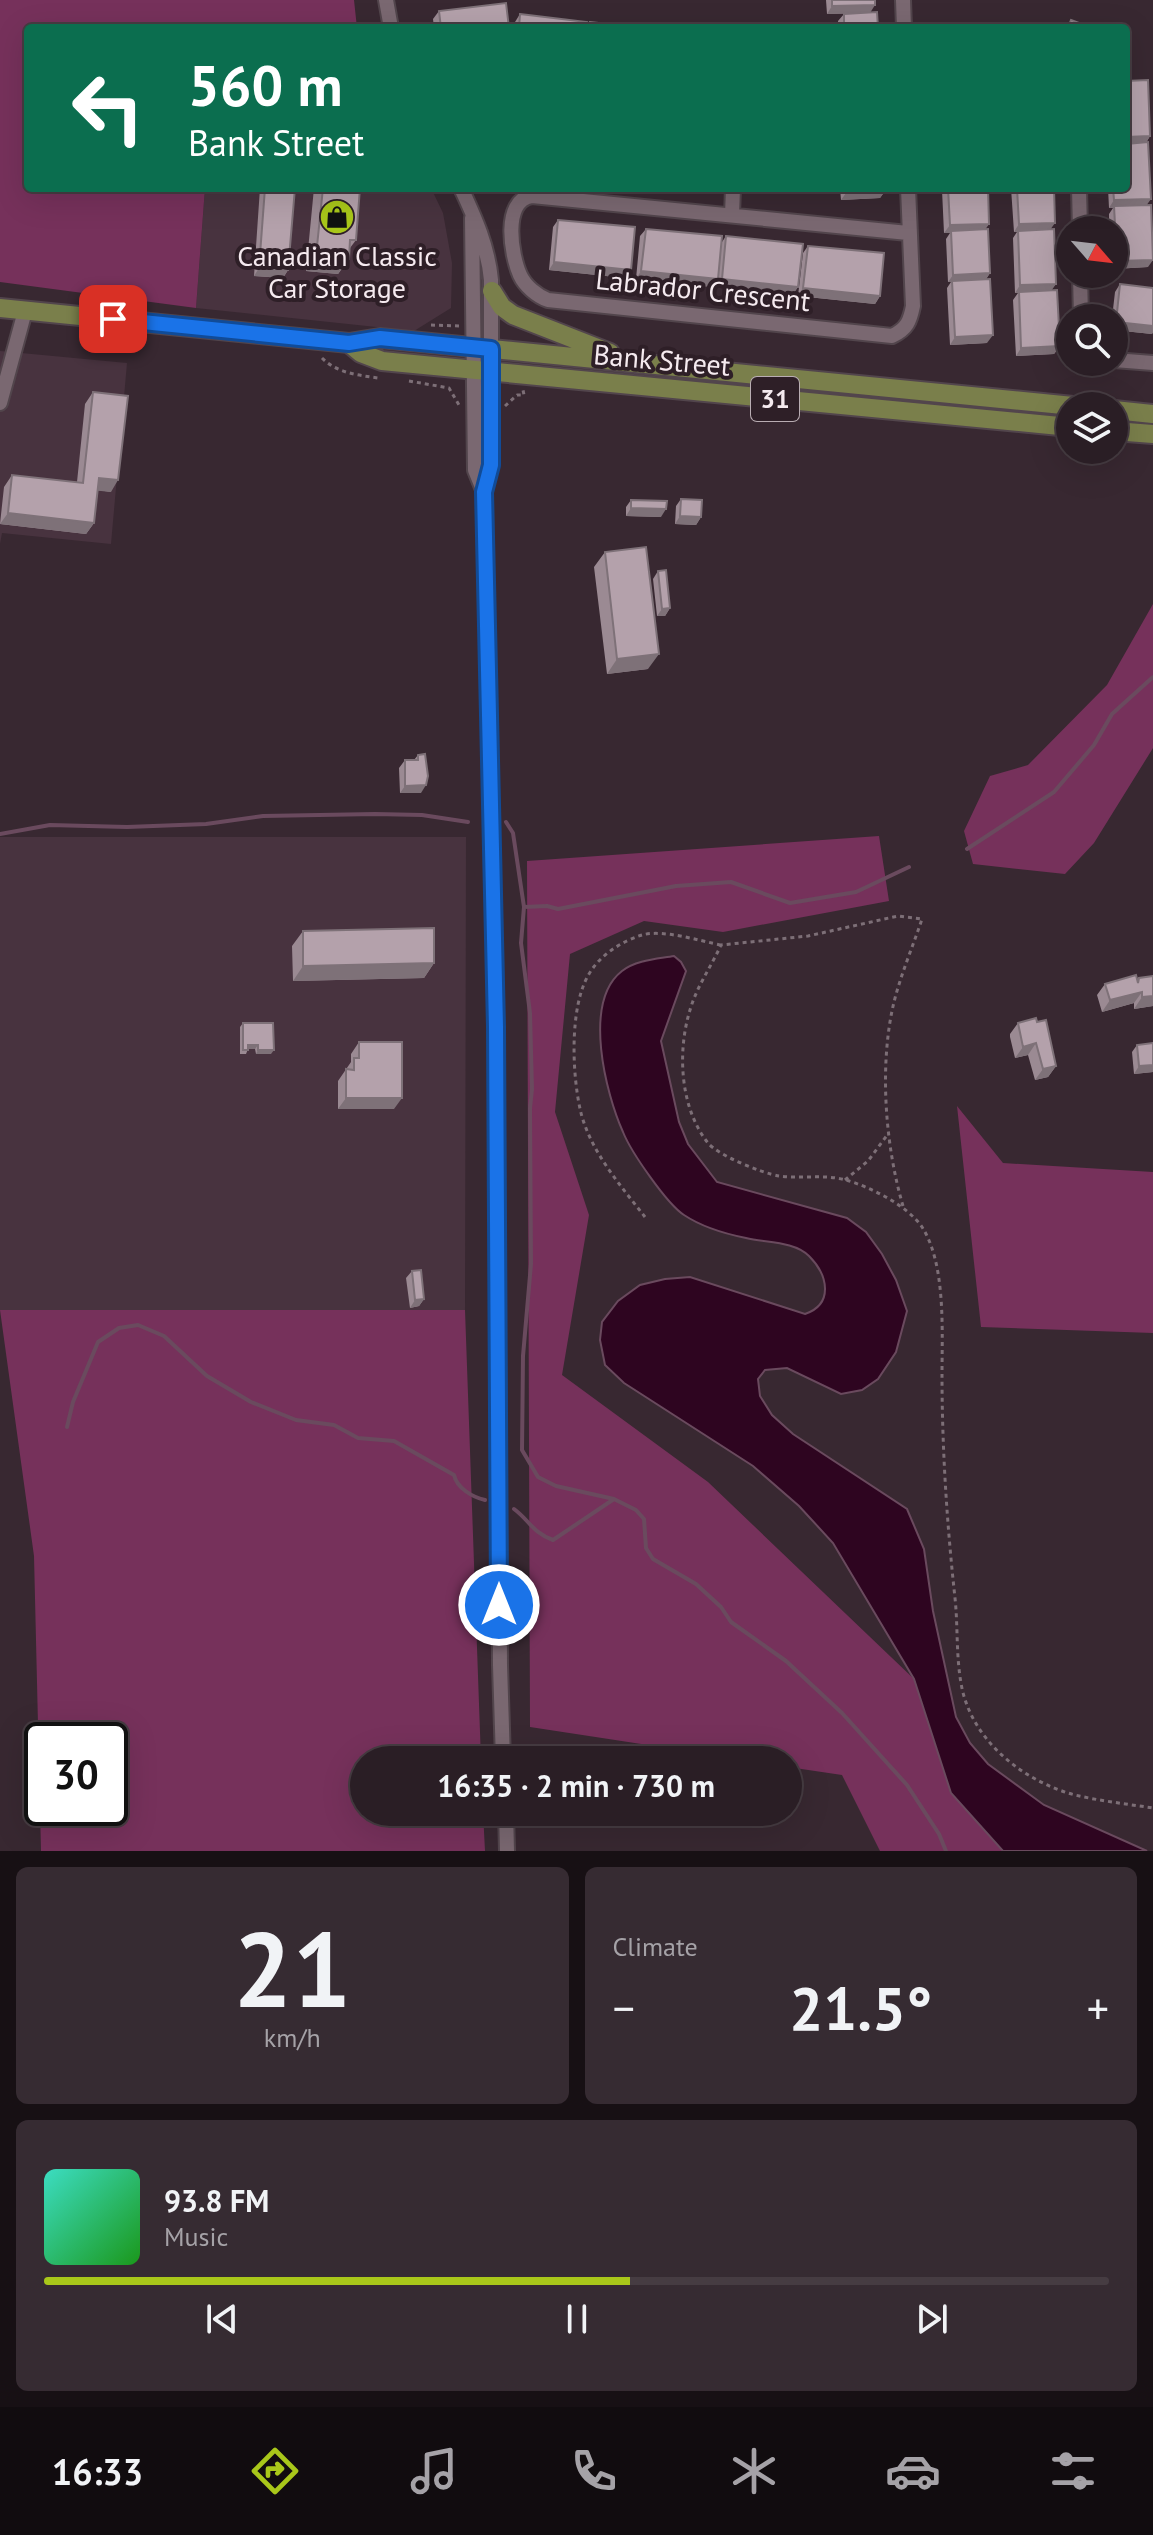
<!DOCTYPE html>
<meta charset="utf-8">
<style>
body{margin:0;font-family:"PT Sans",sans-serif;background:#362b32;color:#f1f3f6;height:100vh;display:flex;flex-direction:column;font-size:30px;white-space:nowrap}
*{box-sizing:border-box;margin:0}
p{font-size:26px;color:#a5a2a7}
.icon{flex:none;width:44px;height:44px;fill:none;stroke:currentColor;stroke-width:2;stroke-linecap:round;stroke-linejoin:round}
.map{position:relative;height:1851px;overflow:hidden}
.sheet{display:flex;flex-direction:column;gap:16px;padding:16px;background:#171014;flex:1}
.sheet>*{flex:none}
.hud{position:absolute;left:24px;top:24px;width:1106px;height:168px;border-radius:8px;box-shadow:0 8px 32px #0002,0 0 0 2px #463c42;background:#0b6e4f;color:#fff;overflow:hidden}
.needle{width:52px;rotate:118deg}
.fabs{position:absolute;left:1056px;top:216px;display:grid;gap:16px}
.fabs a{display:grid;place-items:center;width:72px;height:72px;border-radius:50%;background:#2a1e25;box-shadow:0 8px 32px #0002,0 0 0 2px #463c42;font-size:40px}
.speed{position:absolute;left:24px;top:1722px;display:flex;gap:16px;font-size:40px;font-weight:700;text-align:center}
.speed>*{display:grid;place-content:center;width:104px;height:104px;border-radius:50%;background:#2a1e25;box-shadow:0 8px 32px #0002,0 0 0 2px #463c42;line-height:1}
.speed .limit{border:4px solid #111;border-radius:12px;background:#fff;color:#111}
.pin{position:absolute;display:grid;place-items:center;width:68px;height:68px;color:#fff;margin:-34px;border-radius:16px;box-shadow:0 4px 12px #0006}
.me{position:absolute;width:88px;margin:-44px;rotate:0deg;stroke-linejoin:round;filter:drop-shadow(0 0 6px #0008)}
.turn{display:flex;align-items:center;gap:28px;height:168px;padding:0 32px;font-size:36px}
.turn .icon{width:104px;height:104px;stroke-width:2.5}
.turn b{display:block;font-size:56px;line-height:68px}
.big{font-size:60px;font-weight:800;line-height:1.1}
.sheet .card{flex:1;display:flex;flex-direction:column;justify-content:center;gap:12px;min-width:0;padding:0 28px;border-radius:12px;background:#362b32}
.sheet .dial{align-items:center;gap:0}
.dial b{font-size:104px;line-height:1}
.song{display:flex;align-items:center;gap:24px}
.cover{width:96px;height:96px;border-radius:12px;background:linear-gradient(135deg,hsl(170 70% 55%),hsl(120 70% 35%))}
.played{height:8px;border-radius:4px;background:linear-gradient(90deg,#a9c71a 55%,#463c42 55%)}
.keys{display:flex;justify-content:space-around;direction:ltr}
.heat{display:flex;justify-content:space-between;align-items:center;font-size:44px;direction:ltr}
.sheet .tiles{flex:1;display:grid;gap:16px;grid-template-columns:1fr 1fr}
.card:last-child{grid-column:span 2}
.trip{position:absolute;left:350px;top:1746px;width:452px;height:80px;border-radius:40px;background:#2a1e25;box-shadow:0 8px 32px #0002,0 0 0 2px #463c42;font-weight:800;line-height:80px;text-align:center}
.tabs{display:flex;height:128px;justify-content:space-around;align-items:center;background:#110c0f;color:#a5a2a7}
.tabs .icon{width:56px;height:56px}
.tabs .current{color:#a9c71a}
.tabs b{font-size:36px;color:#f1f3f6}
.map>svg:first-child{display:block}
.built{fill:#48333f}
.green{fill:#76315b;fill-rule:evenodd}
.water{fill:#2e0520;stroke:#6a4a5e;stroke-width:2}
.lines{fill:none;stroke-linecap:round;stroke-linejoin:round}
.stream{stroke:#6a4a5e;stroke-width:4}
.minor-casing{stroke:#52454c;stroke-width:18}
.major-casing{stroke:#52454c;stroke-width:22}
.path{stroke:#7d6f77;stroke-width:3;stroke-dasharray:4 4;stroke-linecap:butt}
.minor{stroke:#7a6871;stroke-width:14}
.major{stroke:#7a7f4b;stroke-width:18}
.wall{fill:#9b8a93}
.shaded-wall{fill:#7e7178}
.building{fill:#b4a1ab;stroke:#7e7178;stroke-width:2}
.route-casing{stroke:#114b97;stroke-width:20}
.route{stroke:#1a73e8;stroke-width:14}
.labels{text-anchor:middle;stroke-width:8;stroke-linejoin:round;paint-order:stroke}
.shield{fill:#2e1f27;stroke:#b9adb3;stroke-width:2}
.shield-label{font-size:26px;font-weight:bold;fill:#f5eaef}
.poi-label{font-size:28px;fill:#f5eaef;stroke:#2e1f27}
.street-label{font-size:28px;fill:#f5eaef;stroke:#2e1f27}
</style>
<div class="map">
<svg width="1153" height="1851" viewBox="0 0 1153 1851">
<rect width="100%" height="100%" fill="#382831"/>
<path class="built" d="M 205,188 L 431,188 L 443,213 L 452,263 L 451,308 L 414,331 L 196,308 Z
M 0,351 L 127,363 L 111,544 L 2,533 L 0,544 Z
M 0,837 L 466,837 L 465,1310 L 0,1310 Z"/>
<path class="green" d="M 0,0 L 354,0 L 357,28 L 28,28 L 28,188 L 205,188 L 196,308 L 0,282 Z
M 1153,604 L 1153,748 L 1094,843 L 1065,874 L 973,864 L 964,831 L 990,776 L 1028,765 L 1107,685 Z
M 879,836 L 889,901 L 723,932 L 644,921 L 570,954 L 555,1112 L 589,1215 L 562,1375 L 708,1482 L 914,1679 L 951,1793 L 1003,1851 L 880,1851 L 842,1775 L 788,1767 L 788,1760 L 746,1760 L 530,1727 L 527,861 Z
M 957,1106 L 1003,1163 L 1153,1172 L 1153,1333 L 981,1327 Z
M 0,1310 L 465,1310 L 481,1760 L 364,1760 L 364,1812 L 483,1812 L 485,1851 L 41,1851 L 34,1556 ZM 110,1740 L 110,1808 L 42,1808 L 42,1740 Z"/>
<path class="water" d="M 674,956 L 681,962 L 686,971 L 661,1041 L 679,1122 L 688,1144 L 717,1182 L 847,1218 L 866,1232 L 882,1254 L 896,1280 L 907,1311 L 896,1352 L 878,1379 L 862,1390 L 841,1394 L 787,1368 L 765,1370 L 758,1379 L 760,1396 L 772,1415 L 793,1434 L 907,1509 L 924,1549 L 933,1611 L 956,1717 L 970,1743 L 988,1764 L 1044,1805 L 1147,1851 L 1003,1851 L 951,1793 L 914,1679 L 833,1543 L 799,1506 L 753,1466 L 624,1383 L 605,1365 L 600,1340 L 602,1322 L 618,1301 L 640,1285 L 665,1279 L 690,1277 L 805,1314 C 834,1304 828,1275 809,1256 C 794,1241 766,1243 746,1238 C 726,1234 702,1227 684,1215 C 667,1204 631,1152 623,1132 C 606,1094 582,1002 622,971 C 636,960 657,959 674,956 Z"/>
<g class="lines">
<path class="stream" d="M 506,822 L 513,833 L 524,907 L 521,943 L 530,1013 L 532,1089 L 530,1108 L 531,1264 L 523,1356 L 522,1450 L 538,1477 L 556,1486 L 614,1499 L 636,1510 L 644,1519 L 646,1548 L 653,1559 L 696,1584 L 721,1607 L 731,1622 L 786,1661 L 842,1713 L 907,1785 L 939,1834 L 946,1851
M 0,834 L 50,825 L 127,827 L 206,824 L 263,816 L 375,814 L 422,815 L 468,822
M 967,849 L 1054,792 L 1094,745 L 1112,714 L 1153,677
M 524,907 L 547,906 L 558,909 L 676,886 L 731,882 L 790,903 L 856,892 L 909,867
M 67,1427 L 73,1402 L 98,1342 L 119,1328 L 138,1325 L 164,1336 L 207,1376 L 251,1402 L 296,1420 L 334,1425 L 358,1438 L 394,1441 L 454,1475 C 457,1488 472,1497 485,1500
M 514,1509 C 529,1520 533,1533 553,1540 L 614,1499"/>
<g class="minor-casing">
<path id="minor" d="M 386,0 L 391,28
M 903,0 L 904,28
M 461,188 C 475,218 488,247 491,280 L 491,465 L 484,492 L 496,1027 L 500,1665 L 503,1760
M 908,188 L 913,306 C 910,321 907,329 892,336 L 548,300 C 537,296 525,286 520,275 C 511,255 502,200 532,196 L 908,233
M 1079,188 L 1080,230
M 732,215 L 733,188
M 472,218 L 475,470 L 484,492
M 1080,274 L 1081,318
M 1114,360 L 1153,363
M 0,403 L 25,311
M 506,1812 L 507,1851"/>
</g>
<g class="major-casing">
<path id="major" d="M 492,291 L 502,307 L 513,315 L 610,353
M 0,308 L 349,343 L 380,338 L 1073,406
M 349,343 L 361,353 L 382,361 L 1070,427
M 1114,410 L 1153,414
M 1114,431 L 1153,434"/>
</g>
<path class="path" d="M 431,325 L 460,326
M 322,358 C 337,373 357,375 378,378
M 409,381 L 449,388 L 459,405
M 505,406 L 517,395 L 524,395 L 523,390
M 845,1180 L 868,1161 L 888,1134
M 903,1206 C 885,1145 879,1064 894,1002 C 901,974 913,946 922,919 L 898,916 L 808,936 L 721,945 C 711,967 697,986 690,1010 C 677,1052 680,1108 708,1143 C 719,1156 762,1173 779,1176 C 801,1179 824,1174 846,1180 C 870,1187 907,1205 922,1227 C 946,1264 942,1331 942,1375 C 942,1449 947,1525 955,1598 C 958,1626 956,1655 961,1683 C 970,1739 1022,1781 1075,1795 C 1100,1801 1127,1804 1153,1808
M 645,1217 C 621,1186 591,1152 581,1113 C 572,1076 569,1007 589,974 C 600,955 622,941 642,935 C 663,929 700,941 721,945"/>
<use href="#minor" class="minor"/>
<use href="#major" class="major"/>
</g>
<path class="wall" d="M 826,0 L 875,0 L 870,12 L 878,28 L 838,28 L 838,21 L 844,14 L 861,13 L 827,14 Z
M 439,11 L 509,28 L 434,28 L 433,19 Z
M 520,14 L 586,28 L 514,28 L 515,22 Z
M 1126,81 L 1150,136 L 1146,143 L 1148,267 L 1114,269 L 1114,230 L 1109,230 L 1109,214 L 1113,208 L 1109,208 L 1108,188 L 1126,188 Z
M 260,188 L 295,188 L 288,270 L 283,278 L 254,276 Z
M 314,188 L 360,188 L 356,240 L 350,248 L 349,259 L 338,274 L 306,271 Z
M 840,188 L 885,188 L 885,191 L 880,198 L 841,200 Z
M 944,188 L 988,188 L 989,224 L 985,229 L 990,273 L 986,279 L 987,343 L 950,345 L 947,288 L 951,282 L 948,282 L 946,239 L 950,233 L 944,233 L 942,190 Z
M 1011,188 L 1054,188 L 1051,229 L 1056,284 L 1051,290 L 1060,346 L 1054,354 L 1016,356 L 1013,300 L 1018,293 L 1015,293 L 1013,238 L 1017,232 L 1014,232 Z
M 558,220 L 625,278 L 549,270 L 553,227 Z
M 646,229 L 722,242 L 726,236 L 798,287 L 793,294 L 716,286 L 717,281 L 713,287 L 636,279 L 640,236 Z
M 808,246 L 880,296 L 875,304 L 798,296 L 803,253 Z
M 1120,284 L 1152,334 L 1114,330 L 1114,318 L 1112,318 L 1115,292 Z
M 93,392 L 111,492 L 98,490 L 94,523 L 86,534 L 0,524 L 4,487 L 12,475 L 77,482 L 85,404 Z
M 681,499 L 701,517 L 696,525 L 675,524 L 676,506 Z
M 631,500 L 661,517 L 626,516 L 626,507 Z
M 605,552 L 648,669 L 607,674 L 594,567 Z
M 658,571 L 670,608 L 665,616 L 657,616 L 653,579 Z
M 418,755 L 421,793 L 400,793 L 399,768 L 405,760 L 414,760 Z
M 303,931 L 434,963 L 424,978 L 293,981 L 292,946 Z
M 1153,976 L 1153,1006 L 1134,1009 L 1134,1003 L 1102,1012 L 1097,995 L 1105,984 L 1137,980 L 1139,978 Z
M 243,1023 L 271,1054 L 256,1054 L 255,1049 L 248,1049 L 246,1054 L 240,1054 L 240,1027 Z
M 1018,1023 L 1056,1066 L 1048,1077 L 1035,1080 L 1028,1055 L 1015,1058 L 1010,1037 L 1010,1034 Z
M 359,1042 L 394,1109 L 338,1109 L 338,1081 L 351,1062 L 351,1054 Z
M 1153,1043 L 1153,1072 L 1134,1074 L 1132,1052 L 1137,1045 Z
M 412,1271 L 424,1299 L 419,1306 L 410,1308 L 406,1278 Z"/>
<path class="shaded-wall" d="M 875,5 L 870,13 L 827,14 L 832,6 Z
M 1150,136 L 1145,144 L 1126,145 L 1126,137 Z
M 767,188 L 806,188 L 804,191 L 764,192 Z
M 885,191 L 880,198 L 841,200 L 846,193 Z
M 1151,199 L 1146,206 L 1109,208 L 1114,200 Z
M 1055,223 L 1050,230 L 1014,232 L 1019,224 Z
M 989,224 L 984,231 L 951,231 L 950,233 L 944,233 L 950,225 Z
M 316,256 L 349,259 L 338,274 L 306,271 Z
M 1153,260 L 1148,267 L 1114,269 L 1114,265 L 1117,261 Z
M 554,262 L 631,270 L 625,278 L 549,270 Z
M 259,268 L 288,270 L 283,278 L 254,276 Z
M 641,271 L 718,279 L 713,287 L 636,279 Z
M 990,273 L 985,281 L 948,282 L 953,275 Z
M 722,279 L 798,287 L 793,294 L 716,286 Z
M 1056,284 L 1051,291 L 1015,293 L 1020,285 Z
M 803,288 L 880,296 L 875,304 L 798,296 Z
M 1116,322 L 1153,326 L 1153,333 L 1152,334 L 1114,330 L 1114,324 Z
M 993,335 L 987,343 L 950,345 L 955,337 Z
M 1060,346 L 1054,354 L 1016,356 L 1021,348 Z
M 99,478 L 118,480 L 111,492 L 91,490 Z
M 631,508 L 666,509 L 661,517 L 626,516 Z
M 8,513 L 94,523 L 86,534 L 0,524 Z
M 680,516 L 701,517 L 696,525 L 675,524 Z
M 670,608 L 665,616 L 657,616 L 662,609 Z
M 659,654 L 648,669 L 607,674 L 617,659 Z
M 426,785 L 421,793 L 400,793 L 405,786 Z
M 434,963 L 424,978 L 293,981 L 303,966 Z
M 1142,992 L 1134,1003 L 1102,1012 L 1110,1000 Z
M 1153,996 L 1153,1006 L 1134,1009 L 1142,997 Z
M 1036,1043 L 1028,1055 L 1015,1058 L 1023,1047 Z
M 248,1045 L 258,1045 L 255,1049 L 246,1049 Z
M 258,1050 L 274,1050 L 271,1054 L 256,1054 Z
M 1153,1065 L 1153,1072 L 1134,1074 L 1139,1066 Z
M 1056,1066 L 1048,1077 L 1035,1080 L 1043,1069 Z
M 346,1098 L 402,1098 L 394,1109 L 338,1109 Z
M 424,1299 L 419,1306 L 410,1308 L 415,1300 Z"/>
<path class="building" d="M 832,0 L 875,0 L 875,5 L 832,6 Z
M 506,3 L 509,28 L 441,28 L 439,11 Z
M 877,12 L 878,28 L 844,28 L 844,14 Z
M 520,14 L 587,22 L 586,28 L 519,28 Z
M 1071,20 L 1092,28 L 1068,28 Z
M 590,22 L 642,28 L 590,28 Z
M 1148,80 L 1150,136 L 1126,137 L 1126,81 Z
M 1148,142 L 1151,199 L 1114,200 L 1113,188 L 1126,188 L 1126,144 Z
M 265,188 L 295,188 L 288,270 L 259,268 Z
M 323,188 L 360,188 L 356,240 L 350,240 L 349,259 L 316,256 Z
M 846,188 L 885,188 L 885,191 L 846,193 Z
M 948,188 L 988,188 L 989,224 L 950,225 Z
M 1017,188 L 1054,188 L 1055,223 L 1019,224 Z
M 1151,205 L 1153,260 L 1117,261 L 1114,206 Z
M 558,220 L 635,227 L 631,270 L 554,262 Z
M 646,229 L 722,236 L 718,279 L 641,271 Z
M 988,229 L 990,273 L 953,275 L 951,231 Z
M 1054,229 L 1056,284 L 1020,285 L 1018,231 Z
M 726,236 L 803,244 L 798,287 L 722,279 Z
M 808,246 L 884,253 L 880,296 L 803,288 Z
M 990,279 L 993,335 L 955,337 L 952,281 Z
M 1120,284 L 1153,288 L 1153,326 L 1116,322 Z
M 1057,290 L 1060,346 L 1021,348 L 1019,292 Z
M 93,392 L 128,396 L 118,480 L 99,478 L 94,523 L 8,513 L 12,475 L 83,483 Z
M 681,499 L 702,500 L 701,517 L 680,516 Z
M 631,500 L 667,501 L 666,509 L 631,508 Z
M 646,547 L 659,654 L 617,659 L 605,552 Z
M 666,570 L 670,608 L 662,609 L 658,571 Z
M 425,754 L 428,776 L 426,785 L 405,786 L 405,760 L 418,760 L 418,755 Z
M 434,928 L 434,963 L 303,966 L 303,931 Z
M 1136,975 L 1138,983 L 1139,978 L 1153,976 L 1153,996 L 1142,997 L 1142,992 L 1110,1000 L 1105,984 Z
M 1036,1018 L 1037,1022 L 1046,1020 L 1056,1066 L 1043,1069 L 1036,1043 L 1023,1047 L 1018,1023 Z
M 243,1023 L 273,1023 L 274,1050 L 258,1050 L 258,1045 L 248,1045 L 248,1050 L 243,1050 Z
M 359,1042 L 402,1042 L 402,1098 L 346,1098 L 346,1069 L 354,1070 L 354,1058 L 359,1058 Z
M 1153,1043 L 1153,1065 L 1139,1066 L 1137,1045 Z
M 421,1270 L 424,1299 L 415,1300 L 412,1271 Z"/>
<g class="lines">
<g class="route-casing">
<path id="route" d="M 113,319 L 349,343 L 380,338 L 491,349 L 491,465 L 484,492 L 496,1027 L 499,1605"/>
</g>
<use href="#route" class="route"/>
</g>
<defs>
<g id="shop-disc" transform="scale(1.8)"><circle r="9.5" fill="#a9c71a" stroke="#2e1f27"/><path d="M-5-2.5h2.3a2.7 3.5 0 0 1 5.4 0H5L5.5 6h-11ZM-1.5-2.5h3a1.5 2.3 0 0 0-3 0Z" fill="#111"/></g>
</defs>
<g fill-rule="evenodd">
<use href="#shop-disc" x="337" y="217"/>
</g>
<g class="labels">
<rect class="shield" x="751" y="377" width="48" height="44" rx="6"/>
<g class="shield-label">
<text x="775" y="408">31</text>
</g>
<g class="poi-label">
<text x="337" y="266">Canadian Classic<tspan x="337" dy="32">Car Storage</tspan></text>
</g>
<g class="street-label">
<text transform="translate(703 290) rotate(6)" y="10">Labrador Crescent</text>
<text transform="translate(662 360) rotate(5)" y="10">Bank Street</text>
</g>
</g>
</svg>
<div class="fabs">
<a><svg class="needle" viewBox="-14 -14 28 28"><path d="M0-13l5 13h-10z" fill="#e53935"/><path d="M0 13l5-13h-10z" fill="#a5a2a7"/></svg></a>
<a><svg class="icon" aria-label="search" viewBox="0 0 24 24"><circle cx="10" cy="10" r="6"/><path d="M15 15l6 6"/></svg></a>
<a><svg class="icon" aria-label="layers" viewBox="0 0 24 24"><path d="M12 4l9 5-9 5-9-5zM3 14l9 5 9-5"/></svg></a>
</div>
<div class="speed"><div class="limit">30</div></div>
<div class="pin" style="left:113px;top:319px;background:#d93025"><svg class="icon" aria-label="arrive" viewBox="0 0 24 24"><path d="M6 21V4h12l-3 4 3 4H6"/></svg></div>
<svg class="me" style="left:499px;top:1605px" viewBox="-20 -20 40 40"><circle r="17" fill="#1a73e8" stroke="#fff" stroke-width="3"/><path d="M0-11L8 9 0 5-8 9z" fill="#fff"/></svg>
<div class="trip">16:35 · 2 min · 730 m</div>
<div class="hud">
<div class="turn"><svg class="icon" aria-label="left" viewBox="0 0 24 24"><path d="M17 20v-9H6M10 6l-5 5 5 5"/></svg><div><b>560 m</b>Bank Street</div></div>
</div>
</div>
<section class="sheet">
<div class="tiles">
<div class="card dial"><b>21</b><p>km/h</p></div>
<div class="card"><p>Climate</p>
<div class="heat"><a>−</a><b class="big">21.5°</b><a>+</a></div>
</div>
<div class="card">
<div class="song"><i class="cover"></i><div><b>93.8 FM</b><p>Music</p></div></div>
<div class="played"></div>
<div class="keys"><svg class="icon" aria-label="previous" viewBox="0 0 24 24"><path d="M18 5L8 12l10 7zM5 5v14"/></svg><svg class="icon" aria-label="pause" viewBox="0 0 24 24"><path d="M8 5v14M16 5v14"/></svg><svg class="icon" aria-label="next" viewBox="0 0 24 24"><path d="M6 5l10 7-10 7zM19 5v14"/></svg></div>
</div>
</div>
</section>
<nav class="tabs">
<b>16:33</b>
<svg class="icon current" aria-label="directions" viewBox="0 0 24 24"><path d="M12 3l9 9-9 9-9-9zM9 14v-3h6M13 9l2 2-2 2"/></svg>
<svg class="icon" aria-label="music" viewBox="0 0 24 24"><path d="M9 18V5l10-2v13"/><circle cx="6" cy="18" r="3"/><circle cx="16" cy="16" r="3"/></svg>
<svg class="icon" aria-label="phone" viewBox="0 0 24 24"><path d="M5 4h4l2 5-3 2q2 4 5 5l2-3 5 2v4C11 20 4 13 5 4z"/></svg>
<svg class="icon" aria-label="climate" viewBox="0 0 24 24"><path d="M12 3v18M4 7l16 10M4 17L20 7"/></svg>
<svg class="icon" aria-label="car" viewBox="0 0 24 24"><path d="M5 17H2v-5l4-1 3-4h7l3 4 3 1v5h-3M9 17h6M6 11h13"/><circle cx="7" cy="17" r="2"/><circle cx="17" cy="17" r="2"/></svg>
<svg class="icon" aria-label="filters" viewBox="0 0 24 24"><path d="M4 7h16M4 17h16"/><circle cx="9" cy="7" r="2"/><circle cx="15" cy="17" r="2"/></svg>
</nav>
